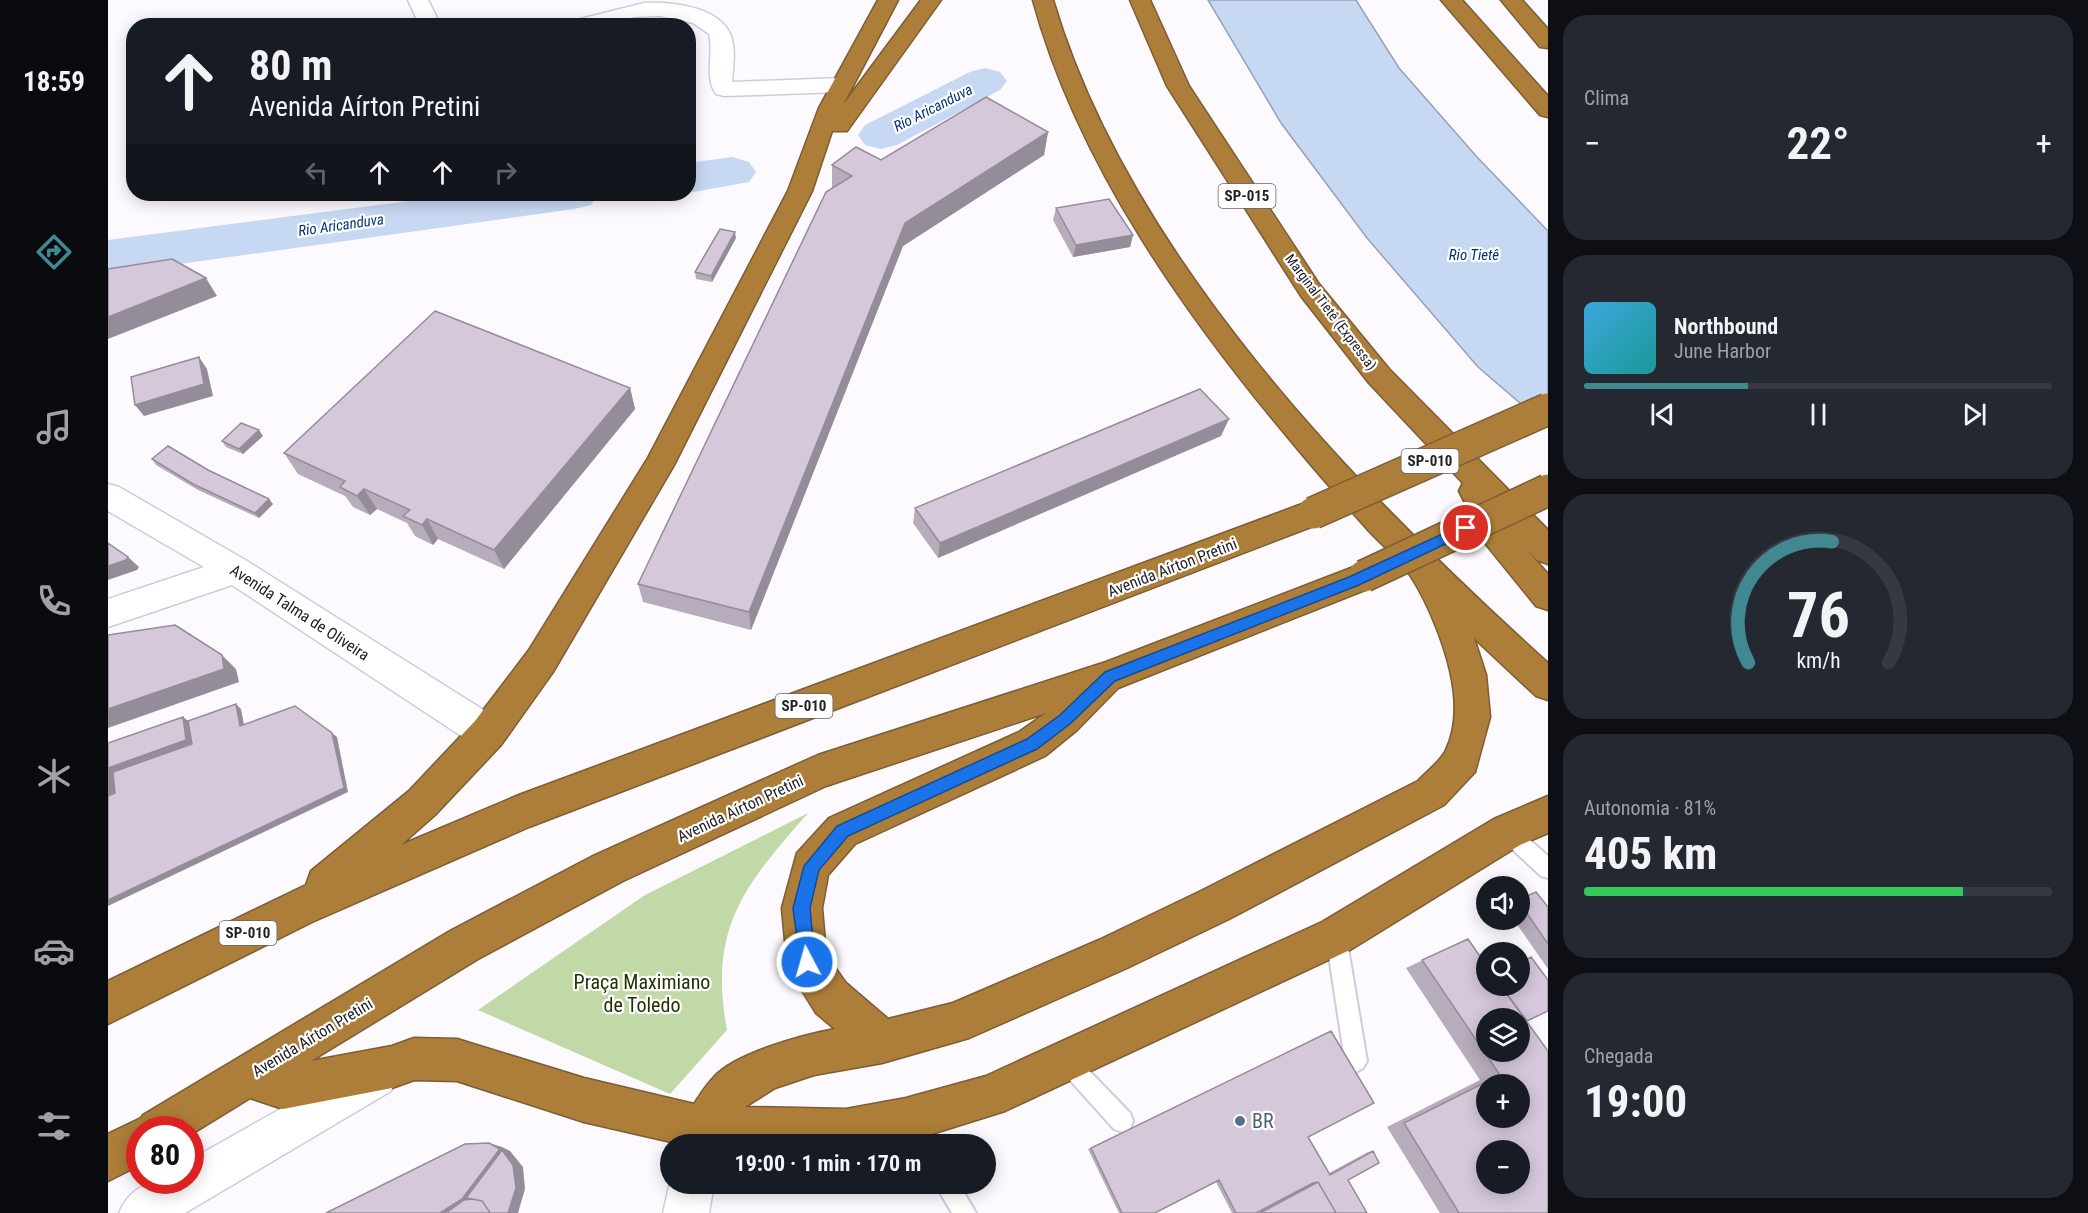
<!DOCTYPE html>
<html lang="pt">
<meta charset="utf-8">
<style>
body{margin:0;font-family:"Roboto Condensed",sans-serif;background:#242831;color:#f1f3f6;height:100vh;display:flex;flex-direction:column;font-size:22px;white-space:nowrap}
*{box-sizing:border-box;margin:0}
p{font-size:20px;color:#9ea1a6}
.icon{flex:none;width:33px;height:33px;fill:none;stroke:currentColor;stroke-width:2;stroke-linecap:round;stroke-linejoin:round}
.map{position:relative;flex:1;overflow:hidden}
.panel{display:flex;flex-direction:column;gap:15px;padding:15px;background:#0d0f14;width:540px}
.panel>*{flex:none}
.top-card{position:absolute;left:18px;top:18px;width:570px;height:183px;border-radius:24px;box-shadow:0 3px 15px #0003;background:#171b24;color:#f1f3f6;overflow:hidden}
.fabs{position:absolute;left:1368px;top:876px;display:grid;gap:12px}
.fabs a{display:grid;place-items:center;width:54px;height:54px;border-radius:50%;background:#171b24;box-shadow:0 3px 15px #0003;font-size:30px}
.speed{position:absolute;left:18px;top:1116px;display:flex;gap:12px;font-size:30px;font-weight:700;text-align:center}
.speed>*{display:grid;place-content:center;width:78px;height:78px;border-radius:50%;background:#171b24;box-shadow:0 3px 15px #0003;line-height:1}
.speed .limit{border:9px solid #d22;background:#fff;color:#111}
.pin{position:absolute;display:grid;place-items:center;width:51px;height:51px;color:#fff;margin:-26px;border:3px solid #fff;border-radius:50%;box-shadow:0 2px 6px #0007}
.me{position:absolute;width:66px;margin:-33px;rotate:354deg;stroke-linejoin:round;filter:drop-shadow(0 0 4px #0008)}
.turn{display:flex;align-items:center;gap:21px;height:126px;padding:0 24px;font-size:27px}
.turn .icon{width:78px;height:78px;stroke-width:2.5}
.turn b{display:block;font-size:42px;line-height:51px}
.lanes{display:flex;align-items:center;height:57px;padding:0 24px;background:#0003;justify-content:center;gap:30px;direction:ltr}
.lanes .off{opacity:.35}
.big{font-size:45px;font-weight:700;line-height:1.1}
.panel .widget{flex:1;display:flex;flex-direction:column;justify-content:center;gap:9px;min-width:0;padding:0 21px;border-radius:24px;background:#242831}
.panel .dial{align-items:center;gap:0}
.dial svg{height:156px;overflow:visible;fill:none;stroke:#363941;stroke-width:7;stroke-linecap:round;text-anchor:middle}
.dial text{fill:#f1f3f6;stroke:none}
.song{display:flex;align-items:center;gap:18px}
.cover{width:72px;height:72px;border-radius:9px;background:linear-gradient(135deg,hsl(200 70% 55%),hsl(180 70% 35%))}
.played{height:6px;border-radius:3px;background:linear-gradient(90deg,#418890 35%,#363941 35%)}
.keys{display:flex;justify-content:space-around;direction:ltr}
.heat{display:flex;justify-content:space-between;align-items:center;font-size:33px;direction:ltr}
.charge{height:9px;border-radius:4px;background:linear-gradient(90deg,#34c759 81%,#363941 0)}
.trip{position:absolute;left:552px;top:1134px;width:336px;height:60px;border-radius:30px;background:#171b24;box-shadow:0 3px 15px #0003;font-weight:700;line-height:60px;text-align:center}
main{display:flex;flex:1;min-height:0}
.dock{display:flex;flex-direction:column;width:108px;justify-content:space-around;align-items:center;background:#090b0e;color:#9ea1a6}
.dock .icon{width:42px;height:42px}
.dock .active{color:#418890}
.dock b{font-size:27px;color:#f1f3f6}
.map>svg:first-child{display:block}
.green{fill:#c1d8a7}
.water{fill:#c7d8f3;stroke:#96a1b6;stroke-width:1.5}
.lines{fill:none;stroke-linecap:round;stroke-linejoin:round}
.river{fill:#c7d8f3;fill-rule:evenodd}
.lane-casing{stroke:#d1c9de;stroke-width:4}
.street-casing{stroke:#d1c9de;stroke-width:3}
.secondary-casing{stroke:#d1c9de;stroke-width:3}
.highway-casing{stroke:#7d5d33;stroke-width:3}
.lane{fill:#fff;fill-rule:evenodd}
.street{fill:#fff;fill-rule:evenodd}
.secondary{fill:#fff;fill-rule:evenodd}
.highway{fill:#ad7e39;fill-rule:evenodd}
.highway-bridge-casing{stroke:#7d5d33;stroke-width:34;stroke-linecap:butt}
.highway-bridge{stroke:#ad7e39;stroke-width:31}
.wall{fill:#b7acbc}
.shaded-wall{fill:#958c99}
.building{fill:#d5c8db;stroke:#958c99;stroke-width:1.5;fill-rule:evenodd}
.route{fill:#1a73e8;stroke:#114b97;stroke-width:1.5}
.service-dot{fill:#5c6f8a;stroke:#fff;stroke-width:2}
.labels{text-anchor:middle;stroke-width:4.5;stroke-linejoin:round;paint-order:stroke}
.far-street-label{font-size:14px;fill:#232028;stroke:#fff}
.far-water-label{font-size:15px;font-style:italic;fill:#00327c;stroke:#fff}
.shield{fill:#fff;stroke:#656368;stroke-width:1.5}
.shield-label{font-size:15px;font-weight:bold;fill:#232028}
.street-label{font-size:16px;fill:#232028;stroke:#fff}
.near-park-label{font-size:20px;fill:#213400;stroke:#fff}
.near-service-label{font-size:20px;fill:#4e5e75;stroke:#fff;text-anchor:start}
</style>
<main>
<nav class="dock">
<b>18:59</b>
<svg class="icon active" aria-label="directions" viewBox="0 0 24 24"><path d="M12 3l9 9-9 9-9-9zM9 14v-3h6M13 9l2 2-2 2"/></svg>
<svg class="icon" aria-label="music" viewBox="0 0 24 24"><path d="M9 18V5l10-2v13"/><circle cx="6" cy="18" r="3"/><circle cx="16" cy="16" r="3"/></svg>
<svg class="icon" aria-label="phone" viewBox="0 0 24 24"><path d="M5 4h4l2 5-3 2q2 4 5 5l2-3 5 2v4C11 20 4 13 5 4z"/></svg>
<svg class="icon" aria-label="climate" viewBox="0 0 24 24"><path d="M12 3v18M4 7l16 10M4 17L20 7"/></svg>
<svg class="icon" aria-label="car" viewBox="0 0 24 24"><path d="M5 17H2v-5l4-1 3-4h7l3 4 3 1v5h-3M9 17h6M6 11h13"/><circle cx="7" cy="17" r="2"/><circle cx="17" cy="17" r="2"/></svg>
<svg class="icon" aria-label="filters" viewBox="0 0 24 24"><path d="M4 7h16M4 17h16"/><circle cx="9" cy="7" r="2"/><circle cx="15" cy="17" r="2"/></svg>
</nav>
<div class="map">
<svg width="1440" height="1213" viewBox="0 0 1440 1213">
<rect width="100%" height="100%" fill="#fcfafe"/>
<path class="green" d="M 700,813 C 636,886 600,928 619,1030 L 562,1094 L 370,1010 L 537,895 Z"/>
<path class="water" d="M 1100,0 L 1248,0 L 1291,68 L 1369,157 L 1440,231 L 1440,427 L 1370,367 L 1259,238 L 1173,123 Z"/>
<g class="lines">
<path class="river" d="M 877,68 L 892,72 L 899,81 L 892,90 L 789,145 L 773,149 L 757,145 L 750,135 L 757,125 L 862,72 Z
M 624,157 L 641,162 L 648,172 L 641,182 L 580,193 L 580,163 Z
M 355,194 L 490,194 L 483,205 L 466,209 L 0,274 L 0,240 Z"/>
<g class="lane-casing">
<path id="lane" d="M 1399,823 L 1406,826 L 1440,856 L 1440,878 L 1433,876 L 1392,838 L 1390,832 L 1392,826 Z
M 1228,926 L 1235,929 L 1238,936 L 1259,1061 L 1255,1068 L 1248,1072 L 1241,1068 L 1237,1061 L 1218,936 L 1221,929 Z
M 958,1050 L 965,1054 L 1022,1113 L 1025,1121 L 1022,1129 L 1014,1132 L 1006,1129 L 951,1068 L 947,1061 L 951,1054 Z
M 799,1110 L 807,1113 L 825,1144 L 802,1144 L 788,1121 L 791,1113 Z
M 827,1184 L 851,1184 L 868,1213 L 844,1213 Z"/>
</g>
<g class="street-casing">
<path id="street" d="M 300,0 L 320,0 L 333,26 L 312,26 Z
M 536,3 C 563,2 612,6 623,36 C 628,50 625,67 624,82 L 733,78 L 741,80 L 744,85 L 741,90 L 733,92 L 616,96 L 608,94 C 596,77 606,54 601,34 L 585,23 L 552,16 L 526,17 L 491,26 L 457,26 L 460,22 Z
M 0,484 L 11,487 L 139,561 L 393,721 L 398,733 L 393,745 L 380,749 L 367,745 L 124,585 L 0,627 L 0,599 L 96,567 L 0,511 Z"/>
</g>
<g class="secondary-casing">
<path id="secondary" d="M 268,1055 L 283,1061 L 289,1076 L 283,1091 L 77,1213 L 11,1213 C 25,1180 51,1180 82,1180 L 82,1160 Z
M 562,1182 L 606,1184 L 601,1213 L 555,1213 Z"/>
</g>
<g class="highway-casing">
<path id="highway" d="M 770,0 L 790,0 L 735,105 L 813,0 L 833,0 L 739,131 L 724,131 L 704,191 L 566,465 L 445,672 L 393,745 L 327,815 L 293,845 L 411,795 L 1194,504 L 1205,501 L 1216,504 L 1221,513 L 1216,522 L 421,827 L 204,922 L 0,1024 L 0,981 L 198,885 L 203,871 L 301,791 L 367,721 L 421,650 L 540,458 L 680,191 L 711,108 Z
M 925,0 L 945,0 C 1020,255 1247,489 1440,663 L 1440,700 L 1428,696 L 1366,638 L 1378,675 L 1382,717 L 1367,772 L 1336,805 L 1121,919 L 1019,968 L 861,1038 L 774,1063 L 706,1075 L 667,1088 L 637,1107 L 738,1109 L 798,1098 L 878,1076 L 1214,922 L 1386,819 L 1440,796 L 1440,833 L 1412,845 L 1242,950 L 897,1111 L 798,1142 L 783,1144 L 572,1144 L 476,1122 L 349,1081 L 306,1080 L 284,1088 L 175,1109 L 142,1098 L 82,1135 L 82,1130 L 32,1130 L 32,1165 L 0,1181 L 0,1134 L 33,1118 L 35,1115 L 342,931 L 487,855 L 710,755 L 998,662 L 1256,563 L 1267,566 L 1272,576 L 1267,586 L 1010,688 L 969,730 L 937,756 L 747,844 L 720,875 L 714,908 L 718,955 L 738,983 L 780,1019 L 845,1003 L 991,940 L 1093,891 L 1310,781 C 1318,772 1333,761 1338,750 C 1356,713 1343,665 1329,629 C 1322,611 1312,590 1302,575 C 1291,559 1274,545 1261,531 C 1236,503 1212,476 1188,447 C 1079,318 970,165 925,0 ZM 938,713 L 911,732 L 721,818 L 689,853 L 674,908 L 679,962 L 685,976 L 708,1013 L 727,1029 C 695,1035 628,1053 606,1077 C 598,1085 592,1095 586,1104 L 476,1078 L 349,1039 L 306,1038 L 284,1046 L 203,1061 L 370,959 L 515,881 L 718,786 Z
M 1022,0 L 1042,0 L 1081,86 L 1211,284 L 1281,369 L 1440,530 L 1440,564 L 1429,560 L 1415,546 L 1440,574 L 1440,610 L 1428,606 L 1377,543 L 1351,491 L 1355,483 L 1261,383 L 1193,296 L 1059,86 Z
M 1333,0 L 1354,0 L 1440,96 L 1440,117 L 1432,115 Z
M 1393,0 L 1414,0 L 1440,29 L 1440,48 L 1432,47 Z"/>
</g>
<use href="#lane" class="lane"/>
<use href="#street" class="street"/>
<use href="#secondary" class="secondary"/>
<use href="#highway" class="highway"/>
<g class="highway-bridge-casing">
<path id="highway-bridge" d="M 1205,513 L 1440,409
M 1256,576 L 1440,490"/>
</g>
<use href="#highway-bridge" class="highway-bridge"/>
</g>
<path class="wall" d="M 940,132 L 936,155 L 795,246 L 643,630 L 535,602 L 530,584 L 724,188 L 724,165 L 773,160 Z
M 948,208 L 1025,235 L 1022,247 L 965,257 L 945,220 Z
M 628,238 L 604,282 L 588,279 L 587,272 Z
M 522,388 L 527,409 L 396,569 L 330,539 L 325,545 L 307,536 L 299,523 L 269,509 L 262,515 L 245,507 L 237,496 L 190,474 L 176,453 Z
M 155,436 L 135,454 L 118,447 L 114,441 Z
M 1113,436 L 830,558 L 805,523 L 807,508 Z
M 44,459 L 100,470 L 165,504 L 151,518 L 90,490 L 48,465 Z
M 1412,899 L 1440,907 L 1440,969 L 1406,920 L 1412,920 Z
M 1360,939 L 1378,986 L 1412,986 L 1412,962 L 1423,957 L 1419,1021 L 1438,1213 L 1332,1213 L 1279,1127 L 1372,1080 L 1298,968 Z
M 1218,1033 L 1200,1137 L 1221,1173 L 1260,1152 L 1265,1151 L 1240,1180 L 1259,1213 L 1124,1213 L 1108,1182 L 1047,1213 L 1011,1213 L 980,1149 Z"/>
<path class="shaded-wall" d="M 940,132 L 936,155 L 795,246 L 643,630 L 641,612 L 797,223 Z
M 627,232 L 628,238 L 604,282 L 603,276 Z
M 1025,235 L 1022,247 L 965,257 L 968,245 Z
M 98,278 L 109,296 L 0,339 L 0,317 Z
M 91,357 L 99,369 L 105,396 L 36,416 L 27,405 Z
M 522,388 L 527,409 L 396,569 L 386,550 Z
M 1121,419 L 1113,436 L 830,558 L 832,543 Z
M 151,430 L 155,436 L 135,454 L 131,449 Z
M 256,489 L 269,509 L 262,515 L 249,496 Z
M 161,499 L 165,504 L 151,518 L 147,513 Z
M 319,519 L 330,539 L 325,545 L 314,525 Z
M 20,557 L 31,567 L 29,570 L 0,580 L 0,566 Z
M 114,655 L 128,669 L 131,682 L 0,728 L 0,709 Z
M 128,704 L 133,709 L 137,730 L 132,726 Z
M 75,717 L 86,725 L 89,748 L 13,797 L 0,802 L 0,768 Z
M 224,733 L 229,737 L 240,792 L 0,906 L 0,900 Z
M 381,1143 L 394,1147 L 402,1151 L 415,1167 L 417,1189 L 410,1213 L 332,1213 Z"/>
<path class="building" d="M 878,97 L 940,132 L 797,223 L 641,612 L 530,584 L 718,192 L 744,176 L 724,165 L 748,147 L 773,160 Z
M 1001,199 L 1025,235 L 968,245 L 948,208 Z
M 612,229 L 627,232 L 603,276 L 587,272 Z
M 64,259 L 98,278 L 0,317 L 0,269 Z
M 327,311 L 522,388 L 386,550 L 319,519 L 314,525 L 295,516 L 302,510 L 256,489 L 249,496 L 232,487 L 237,481 L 176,453 Z
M 91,357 L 96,384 L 27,405 L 23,377 Z
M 1092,389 L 1121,419 L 832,543 L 807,508 Z
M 133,423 L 151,430 L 131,449 L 114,441 Z
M 60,446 L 100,470 L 161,499 L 147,513 L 85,484 L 44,459 Z
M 0,543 L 20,557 L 18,560 L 0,566 Z
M 67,625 L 114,655 L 116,669 L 0,709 L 0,635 Z
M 128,704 L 132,726 L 187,706 L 224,733 L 236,788 L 0,900 L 0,796 L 7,793 L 5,772 L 84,744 L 80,721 Z
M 75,717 L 78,740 L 0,768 L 0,743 Z
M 1428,892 L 1440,907 L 1440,944 L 1412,903 L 1412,899 Z
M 1360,939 L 1378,965 L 1378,986 L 1393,986 L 1440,1051 L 1440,1212 L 1438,1213 L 1351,1213 L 1296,1123 L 1392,1075 L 1314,960 ZM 1378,1018 L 1412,1018 L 1412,1052 L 1378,1052 ZM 1378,1084 L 1412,1084 L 1412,1118 L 1378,1118 ZM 1378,1150 L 1412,1150 L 1412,1184 L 1378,1184 Z
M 1423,957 L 1440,980 L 1440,1011 L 1419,1021 L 1393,986 L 1412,986 L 1412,963 Z
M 1223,1031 L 1266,1103 L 1200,1137 L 1222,1175 L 1265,1151 L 1271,1163 L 1240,1180 L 1259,1213 L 1228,1213 L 1210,1182 L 1205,1183 L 1148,1213 L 1128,1213 L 1111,1180 L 1047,1213 L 1014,1213 L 983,1148 Z
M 381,1143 L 390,1148 L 391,1150 L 354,1199 L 332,1213 L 218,1213 L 357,1144 Z
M 394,1150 L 405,1165 L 408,1188 L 400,1213 L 382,1213 L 381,1211 L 374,1201 L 358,1198 Z
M 1210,1182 L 1228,1213 L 1152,1213 Z
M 364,1199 L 374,1201 L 381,1211 L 382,1213 L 338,1213 L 356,1200 Z"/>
<path class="route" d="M 1358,523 L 1365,528 L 1363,532 L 1251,585 L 1007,681 L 962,724 L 929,749 L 740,836 L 711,870 L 702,908 L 707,962 L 705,968 L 699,970 L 693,968 L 685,908 L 696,866 L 729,826 L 919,739 L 952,715 L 997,672 L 1241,577 Z"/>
<circle class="service-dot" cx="1132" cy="1121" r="6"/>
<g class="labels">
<g class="far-street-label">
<text transform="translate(1223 312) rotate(53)" y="5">Marginal Tietê (Expressa)</text>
</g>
<g class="far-water-label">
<text transform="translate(825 108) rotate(-27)" y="5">Rio Aricanduva</text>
<text transform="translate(233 225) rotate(-8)" y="5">Rio Aricanduva</text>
<text x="1366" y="260">Rio Tietê</text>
</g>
<g class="shield">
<rect x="1110.5" y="184" width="57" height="24" rx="4.5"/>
<rect x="1293.5" y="449" width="57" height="24" rx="4.5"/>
<rect x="667.5" y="694" width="57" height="24" rx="4.5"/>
<rect x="111.5" y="921" width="57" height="24" rx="4.5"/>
</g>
<g class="shield-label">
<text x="1139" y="201">SP-015</text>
<text x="1322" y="466">SP-010</text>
<text x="696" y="711">SP-010</text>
<text x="140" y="938">SP-010</text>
</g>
<g class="street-label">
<text transform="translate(1064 567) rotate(-21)" y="6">Avenida Aírton Pretini</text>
<text transform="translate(192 612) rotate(33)" y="6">Avenida Talma de Oliveira</text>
<text transform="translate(632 808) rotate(-25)" y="6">Avenida Aírton Pretini</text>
<text transform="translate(204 1037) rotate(-31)" y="6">Avenida Aírton Pretini</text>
</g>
<g class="near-park-label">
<text x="534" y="989">Praça Maximiano<tspan x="534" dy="23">de Toledo</tspan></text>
</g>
<g class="near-service-label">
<text x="1144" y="1128">BR</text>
</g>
</g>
</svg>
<div class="fabs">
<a><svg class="icon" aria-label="sound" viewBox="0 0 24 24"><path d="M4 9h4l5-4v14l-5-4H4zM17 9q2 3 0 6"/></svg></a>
<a><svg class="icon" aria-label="search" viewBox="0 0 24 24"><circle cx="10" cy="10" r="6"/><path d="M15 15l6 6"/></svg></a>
<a><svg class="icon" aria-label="layers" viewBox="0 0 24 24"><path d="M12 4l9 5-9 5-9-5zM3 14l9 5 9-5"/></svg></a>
<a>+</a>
<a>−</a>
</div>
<div class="speed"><div class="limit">80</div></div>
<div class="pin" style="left:1358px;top:528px;background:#d93025"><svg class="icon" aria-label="arrive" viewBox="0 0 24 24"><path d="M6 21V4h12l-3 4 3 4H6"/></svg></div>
<svg class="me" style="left:699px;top:962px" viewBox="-20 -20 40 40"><circle r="17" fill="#1a73e8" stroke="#fff" stroke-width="3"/><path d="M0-11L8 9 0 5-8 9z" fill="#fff"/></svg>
<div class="trip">19:00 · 1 min · 170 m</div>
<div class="top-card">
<div class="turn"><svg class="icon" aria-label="ahead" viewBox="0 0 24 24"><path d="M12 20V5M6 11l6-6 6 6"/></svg><div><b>80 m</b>Avenida Aírton Pretini</div></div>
<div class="lanes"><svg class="icon off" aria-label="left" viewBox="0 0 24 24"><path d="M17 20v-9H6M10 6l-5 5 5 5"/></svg><svg class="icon" aria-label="ahead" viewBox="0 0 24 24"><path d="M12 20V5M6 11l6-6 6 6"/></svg><svg class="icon" aria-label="ahead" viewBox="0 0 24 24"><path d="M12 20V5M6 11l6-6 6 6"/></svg><svg class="icon off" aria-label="right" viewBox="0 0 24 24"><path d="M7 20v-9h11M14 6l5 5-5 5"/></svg></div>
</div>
</div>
<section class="panel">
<div class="widget"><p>Clima</p>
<div class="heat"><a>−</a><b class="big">22°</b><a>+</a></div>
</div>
<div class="widget">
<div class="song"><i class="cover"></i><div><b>Northbound</b><p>June Harbor</p></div></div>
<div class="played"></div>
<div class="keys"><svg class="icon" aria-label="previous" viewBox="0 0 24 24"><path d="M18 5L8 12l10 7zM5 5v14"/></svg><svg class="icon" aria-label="pause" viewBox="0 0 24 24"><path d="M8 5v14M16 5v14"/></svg><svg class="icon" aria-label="next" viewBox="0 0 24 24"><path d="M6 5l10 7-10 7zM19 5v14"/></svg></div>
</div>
<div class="widget dial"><svg viewBox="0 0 100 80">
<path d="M14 69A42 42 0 1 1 86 69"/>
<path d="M14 69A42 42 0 0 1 57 7" stroke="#418890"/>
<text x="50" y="56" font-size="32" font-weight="700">76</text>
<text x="50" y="72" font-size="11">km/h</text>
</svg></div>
<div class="widget"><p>Autonomia · 81%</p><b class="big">405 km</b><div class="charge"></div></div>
<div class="widget"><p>Chegada</p><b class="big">19:00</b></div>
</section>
</main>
